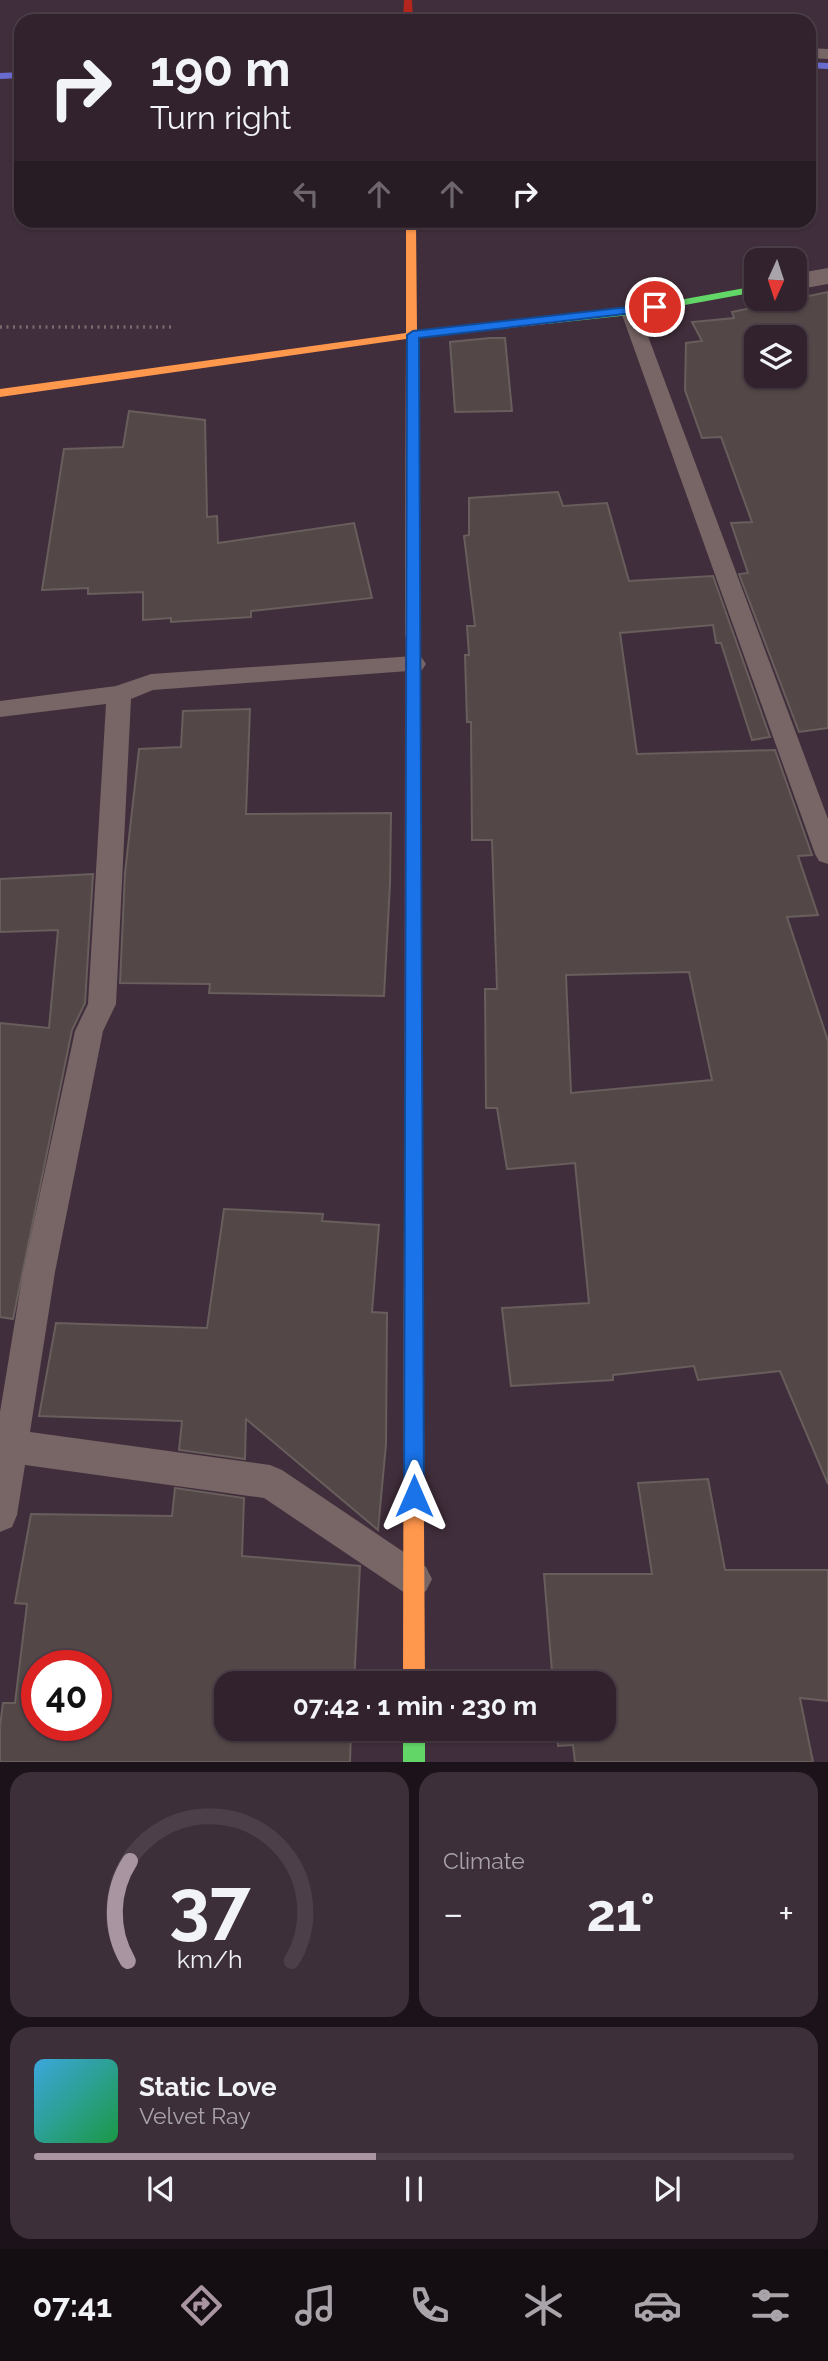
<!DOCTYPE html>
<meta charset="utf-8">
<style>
body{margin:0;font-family:Raleway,sans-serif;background:#3d2f39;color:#f1f3f6;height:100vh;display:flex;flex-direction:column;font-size:26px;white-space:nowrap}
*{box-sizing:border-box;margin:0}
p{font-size:23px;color:#a8a4aa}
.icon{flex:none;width:38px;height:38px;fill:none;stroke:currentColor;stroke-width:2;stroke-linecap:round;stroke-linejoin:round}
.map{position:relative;height:1762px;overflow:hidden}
.details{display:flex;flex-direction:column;gap:10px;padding:10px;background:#1b1319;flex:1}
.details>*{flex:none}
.banner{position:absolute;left:14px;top:14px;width:802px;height:214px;border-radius:21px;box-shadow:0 2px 5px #0004,0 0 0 2px #4c3f49;background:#31222d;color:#f1f3f6;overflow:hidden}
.needle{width:46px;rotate:183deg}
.tools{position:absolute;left:744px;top:248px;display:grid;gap:14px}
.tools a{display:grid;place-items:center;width:63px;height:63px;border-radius:14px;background:#31222d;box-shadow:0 2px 5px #0004,0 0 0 2px #4c3f49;font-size:35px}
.speed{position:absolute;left:21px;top:1650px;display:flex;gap:14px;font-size:35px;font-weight:700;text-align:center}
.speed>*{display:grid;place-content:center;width:91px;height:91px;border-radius:50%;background:#31222d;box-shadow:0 2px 5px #0004,0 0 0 2px #4c3f49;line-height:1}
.speed .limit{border:10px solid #d22;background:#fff;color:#111}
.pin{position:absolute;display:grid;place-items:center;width:60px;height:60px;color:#fff;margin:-30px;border:4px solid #fff;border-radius:50%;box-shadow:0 2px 7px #0007}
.me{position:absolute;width:77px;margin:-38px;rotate:0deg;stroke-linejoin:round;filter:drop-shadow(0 0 5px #0008)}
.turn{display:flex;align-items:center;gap:24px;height:147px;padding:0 21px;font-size:32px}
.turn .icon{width:91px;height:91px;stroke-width:2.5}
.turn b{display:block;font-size:49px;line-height:60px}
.lanes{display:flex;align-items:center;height:66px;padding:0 21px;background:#0003;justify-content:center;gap:35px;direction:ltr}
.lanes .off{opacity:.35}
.big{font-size:52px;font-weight:700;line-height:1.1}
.details .tile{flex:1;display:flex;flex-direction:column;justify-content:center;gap:10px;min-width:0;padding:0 24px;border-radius:21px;background:#3d2f39}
.details .dial{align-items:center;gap:0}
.dial svg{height:182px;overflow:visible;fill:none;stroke:#4c3f49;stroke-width:7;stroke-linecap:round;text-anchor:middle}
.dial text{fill:#f1f3f6;stroke:none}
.song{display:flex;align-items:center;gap:21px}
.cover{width:84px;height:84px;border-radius:10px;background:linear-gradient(135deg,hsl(200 70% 55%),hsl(140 70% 35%))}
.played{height:7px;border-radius:4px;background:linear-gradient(90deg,#a994a2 45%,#4c3f49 45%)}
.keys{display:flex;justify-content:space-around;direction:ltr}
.heat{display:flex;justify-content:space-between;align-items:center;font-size:38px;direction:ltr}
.details .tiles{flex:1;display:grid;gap:10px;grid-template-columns:1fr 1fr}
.tile:last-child{grid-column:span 2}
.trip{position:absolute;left:214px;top:1671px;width:402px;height:70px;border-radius:21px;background:#31222d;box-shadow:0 2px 5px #0004,0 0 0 2px #4c3f49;font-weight:700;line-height:70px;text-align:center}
.menu{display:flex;height:112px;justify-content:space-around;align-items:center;background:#140e12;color:#a8a4aa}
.menu .icon{width:49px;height:49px}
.menu .active{color:#a994a2}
.menu b{font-size:32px;color:#f1f3f6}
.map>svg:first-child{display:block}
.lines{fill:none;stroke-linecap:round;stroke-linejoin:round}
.stream{fill:#696ccf;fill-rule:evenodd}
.building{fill:#534847;stroke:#685e5c;stroke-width:2;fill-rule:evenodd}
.path{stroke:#7a6a6c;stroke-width:3.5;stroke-dasharray:2 4.5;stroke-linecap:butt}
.lane{fill:#786565;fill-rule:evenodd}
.street{fill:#786565;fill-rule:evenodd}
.fast{fill:#63d668;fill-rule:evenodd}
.slow{fill:#ff974d;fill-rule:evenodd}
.jam{fill:#b3261e;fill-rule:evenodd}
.route{fill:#1a73e8;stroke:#114b97;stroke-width:2}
</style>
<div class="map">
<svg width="828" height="1763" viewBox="0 0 828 1763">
<rect width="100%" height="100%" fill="#412e3c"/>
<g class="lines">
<path class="stream" d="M 808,62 L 828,63 L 828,69 L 808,68 Z
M 21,72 L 21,78 L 0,79 L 0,73 Z"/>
</g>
<path class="building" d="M 828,292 L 828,728 L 799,732 L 739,574 L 748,573 L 731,523 L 752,522 L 721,437 L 702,438 L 685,390 L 686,343 L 702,341 L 692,322 L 734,318 L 732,312 ZM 756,338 L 794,338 L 794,376 L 756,376 Z
M 490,338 L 505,338 L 512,411 L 455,412 L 450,342 Z
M 129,411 L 205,420 L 207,517 L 217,516 L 218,543 L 354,523 L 372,598 L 251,611 L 251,617 L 171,622 L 171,618 L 143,620 L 143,592 L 88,594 L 88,588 L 42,590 L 64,449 L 123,447 Z
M 558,492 L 563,506 L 607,503 L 629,581 L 713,576 L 770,737 L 752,740 L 721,643 L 716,643 L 713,625 L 620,633 L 637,754 L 775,750 L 812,855 L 798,856 L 818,915 L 787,917 L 828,1041 L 828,1484 L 780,1371 L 698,1380 L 694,1366 L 613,1375 L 613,1380 L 511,1386 L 502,1308 L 589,1303 L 575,1163 L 507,1169 L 497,1108 L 486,1108 L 485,989 L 497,989 L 492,840 L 472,840 L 471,722 L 467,722 L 465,655 L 469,655 L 467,626 L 475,626 L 464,536 L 469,535 L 469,498 ZM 689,972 L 712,1080 L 571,1093 L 566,975 Z
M 250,709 L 246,814 L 391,813 L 390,884 L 384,996 L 209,993 L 210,984 L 120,983 L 125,873 L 139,749 L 181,747 L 183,711 Z
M 93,874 L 85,1003 L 72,1030 L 13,1319 L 0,1317 L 0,1023 L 49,1028 L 58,930 L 0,932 L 0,879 Z
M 224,1209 L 323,1214 L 322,1221 L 379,1225 L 372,1312 L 387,1313 L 386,1444 L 378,1530 L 246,1419 L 245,1459 L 179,1450 L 182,1421 L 39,1416 L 56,1323 L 207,1328 Z
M 708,1479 L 725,1570 L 828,1570 L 828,1701 L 800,1698 L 813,1762 L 575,1762 L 573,1745 L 558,1746 L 557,1729 L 604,1729 L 604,1684 L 553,1684 L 544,1574 L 652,1574 L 638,1483 Z
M 175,1488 L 244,1498 L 242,1556 L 360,1566 L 354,1684 L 226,1684 L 226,1729 L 351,1729 L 350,1762 L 0,1762 L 0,1726 L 3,1703 L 15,1703 L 27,1604 L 15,1603 L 31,1514 L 172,1516 ZM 37,1666 L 96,1666 L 96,1726 L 37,1726 Z"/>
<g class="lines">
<path class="path" d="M 0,327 L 171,327"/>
<path class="lane" d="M 808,48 L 828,49 L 828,59 L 808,58 Z
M 630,306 L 639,312 L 828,819 L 828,864 L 819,861 L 815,854 L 621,312 Z
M 414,656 L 422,658 L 426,664 L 422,670 L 153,690 L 131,699 L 116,1004 L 103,1031 L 55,1272 L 30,1432 L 270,1465 L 282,1470 L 426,1567 L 432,1579 L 426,1591 L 414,1597 L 402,1591 L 264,1498 L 25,1465 L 17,1515 L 12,1527 L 0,1532 L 0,1412 L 23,1272 L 75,1031 L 88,1004 L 106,704 L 0,717 L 0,701 L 116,686 L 151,674 Z"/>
<path class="street" d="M 828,268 L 828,284 L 794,290 L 794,274 Z"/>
<path class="fast" d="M 756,286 L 756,292 L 630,315 L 546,324 L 540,321 L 546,318 L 630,309 Z
M 403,1729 L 425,1729 L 425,1763 L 403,1763 Z"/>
<path class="slow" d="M 406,220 L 416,220 L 417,331 L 546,318 L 552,321 L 546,324 L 417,338 L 419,636 L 417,639 L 412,641 L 405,636 L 406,339 L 0,397 L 0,389 L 406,333 Z
M 413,1205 L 419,1207 L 422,1213 L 425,1684 L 403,1684 L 404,1213 L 407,1207 Z"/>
<path class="jam" d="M 404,0 L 412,0 L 413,21 L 403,21 Z
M 412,631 L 419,636 L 422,1213 L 419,1219 L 413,1221 L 407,1219 L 404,1213 L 405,636 Z"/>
</g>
<path class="route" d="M 655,304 L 661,307 L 659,310 L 419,338 L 424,1496 L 421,1503 L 414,1506 L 407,1503 L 404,1496 L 407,335 L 413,331 Z"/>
</svg>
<div class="tools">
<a><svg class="needle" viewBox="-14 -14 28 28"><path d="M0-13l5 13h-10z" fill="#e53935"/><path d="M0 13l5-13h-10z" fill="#a8a4aa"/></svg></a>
<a><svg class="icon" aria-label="layers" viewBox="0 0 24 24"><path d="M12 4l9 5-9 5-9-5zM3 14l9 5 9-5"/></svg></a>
</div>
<div class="speed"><div class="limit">40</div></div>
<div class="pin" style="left:655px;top:307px;background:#d93025"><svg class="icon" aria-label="arrive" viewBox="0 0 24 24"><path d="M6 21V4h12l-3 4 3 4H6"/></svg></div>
<svg class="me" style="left:414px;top:1496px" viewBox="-20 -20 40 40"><path d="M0-17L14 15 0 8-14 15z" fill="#1a73e8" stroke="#fff" stroke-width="4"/></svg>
<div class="trip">07:42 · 1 min · 230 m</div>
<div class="banner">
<div class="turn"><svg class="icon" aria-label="right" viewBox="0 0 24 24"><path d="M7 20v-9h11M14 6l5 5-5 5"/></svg><div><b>190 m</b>Turn right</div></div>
<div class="lanes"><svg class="icon off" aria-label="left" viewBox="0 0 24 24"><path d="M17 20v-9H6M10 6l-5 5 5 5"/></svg><svg class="icon off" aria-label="ahead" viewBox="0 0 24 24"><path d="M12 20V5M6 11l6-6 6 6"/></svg><svg class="icon off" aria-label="ahead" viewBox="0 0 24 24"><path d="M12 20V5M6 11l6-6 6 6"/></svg><svg class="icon" aria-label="right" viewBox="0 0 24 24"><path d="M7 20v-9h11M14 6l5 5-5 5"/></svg></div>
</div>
</div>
<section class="details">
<div class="tiles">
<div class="tile dial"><svg viewBox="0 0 100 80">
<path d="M14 69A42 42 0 1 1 86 69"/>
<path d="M14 69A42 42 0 0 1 15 25" stroke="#a994a2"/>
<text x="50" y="56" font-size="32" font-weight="700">37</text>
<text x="50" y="72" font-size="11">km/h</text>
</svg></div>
<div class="tile"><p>Climate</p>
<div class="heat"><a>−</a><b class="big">21°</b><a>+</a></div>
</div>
<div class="tile">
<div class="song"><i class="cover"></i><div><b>Static Love</b><p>Velvet Ray</p></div></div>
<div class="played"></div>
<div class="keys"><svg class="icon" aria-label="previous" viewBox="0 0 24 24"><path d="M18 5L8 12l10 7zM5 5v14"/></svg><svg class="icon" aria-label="pause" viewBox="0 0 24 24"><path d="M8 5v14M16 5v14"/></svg><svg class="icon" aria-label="next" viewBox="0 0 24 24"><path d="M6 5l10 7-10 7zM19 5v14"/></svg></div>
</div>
</div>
</section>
<nav class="menu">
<b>07:41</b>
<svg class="icon active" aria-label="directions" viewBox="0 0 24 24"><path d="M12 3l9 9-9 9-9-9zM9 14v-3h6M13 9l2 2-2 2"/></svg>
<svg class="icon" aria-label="music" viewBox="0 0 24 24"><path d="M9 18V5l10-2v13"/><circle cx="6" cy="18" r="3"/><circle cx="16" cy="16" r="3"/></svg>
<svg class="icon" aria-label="phone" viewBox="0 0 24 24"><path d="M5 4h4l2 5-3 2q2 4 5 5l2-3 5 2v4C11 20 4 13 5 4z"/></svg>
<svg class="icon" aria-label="climate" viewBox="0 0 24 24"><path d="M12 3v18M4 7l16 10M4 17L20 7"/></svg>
<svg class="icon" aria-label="car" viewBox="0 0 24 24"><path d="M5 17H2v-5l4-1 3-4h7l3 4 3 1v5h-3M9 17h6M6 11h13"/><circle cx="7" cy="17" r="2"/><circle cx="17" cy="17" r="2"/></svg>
<svg class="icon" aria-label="filters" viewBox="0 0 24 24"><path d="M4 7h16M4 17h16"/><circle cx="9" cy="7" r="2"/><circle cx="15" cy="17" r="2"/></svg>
</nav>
